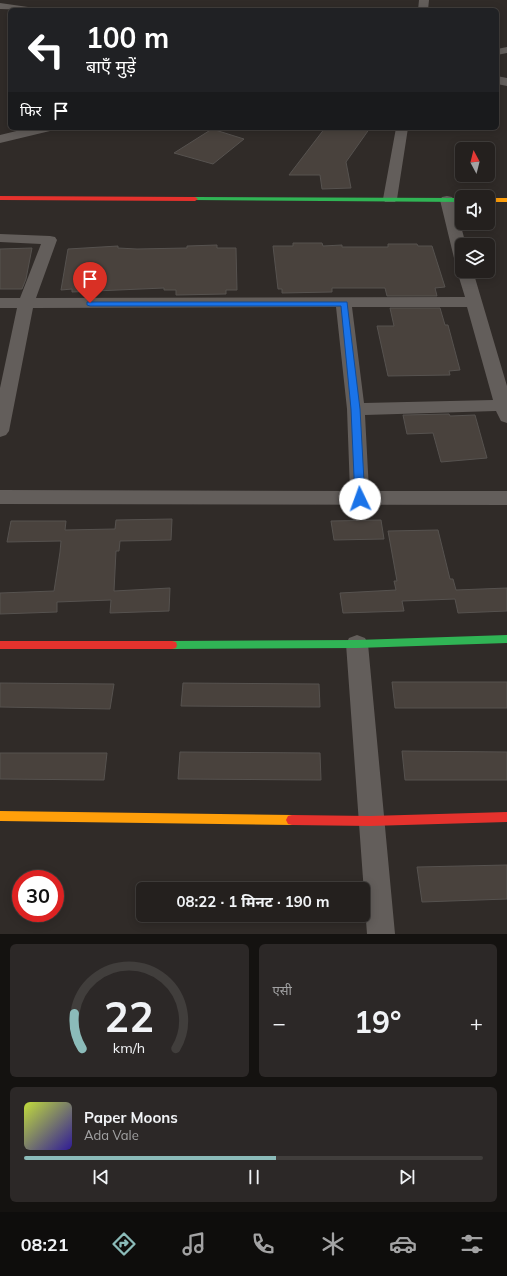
<!DOCTYPE html>
<html lang="hi">
<meta charset="utf-8">
<style>
body{margin:0;font-family:Mulish,"Noto Sans Devanagari",sans-serif;background:#2c2827;color:#f1f3f6;height:100vh;display:flex;flex-direction:column;font-size:15px;white-space:nowrap}
*{box-sizing:border-box;margin:0}
p{font-size:13px;color:#a3a3a4}
.icon{flex:none;width:22px;height:22px;fill:none;stroke:currentColor;stroke-width:2;stroke-linecap:round;stroke-linejoin:round}
.map{position:relative;height:934px;overflow:hidden}
.side{display:flex;flex-direction:column;gap:10px;padding:10px;background:#141210;flex:1}
.side>*{flex:none}
.hud{position:absolute;left:8px;top:8px;width:491px;height:122px;border-radius:6px;box-shadow:0 2px 10px #0003,0 0 0 1px #413e3c;background:#202124;color:#fff;overflow:hidden}
.needle{width:26px;rotate:353deg}
.buttons{position:absolute;left:455px;top:142px;display:grid;gap:8px}
.buttons a{display:grid;place-items:center;width:40px;height:40px;border-radius:6px;background:#24201e;box-shadow:0 2px 10px #0003,0 0 0 1px #413e3c;font-size:20px}
.speed{position:absolute;left:12px;top:870px;display:flex;gap:8px;font-size:20px;font-weight:700;text-align:center}
.speed>*{display:grid;place-content:center;width:52px;height:52px;border-radius:50%;background:#24201e;box-shadow:0 2px 10px #0003,0 0 0 1px #413e3c;line-height:1}
.speed .limit{border:6px solid #d22;background:#fff;color:#111}
.pin{position:absolute;display:grid;place-items:center;width:34px;height:34px;color:#fff;margin:-41px -17px;border-radius:50% 50% 50% 0;rotate:-45deg;box-shadow:0 0 4px #0007}
.pin .icon{rotate:45deg}
.me{position:absolute;width:44px;margin:-22px;rotate:357deg;stroke-linejoin:round;filter:drop-shadow(0 0 3px #0008)}
.turn{display:flex;align-items:center;gap:14px;height:84px;padding:0 12px;font-size:18px}
.turn .icon{width:52px;height:52px;stroke-width:2.5}
.turn b{display:block;font-size:28px;line-height:34px}
.then{display:flex;align-items:center;height:38px;padding:0 12px;background:#0003;gap:8px;font-size:15px}
.big{font-size:30px;font-weight:700;line-height:1.1}
.side .tile{flex:1;display:flex;flex-direction:column;justify-content:center;gap:6px;min-width:0;padding:0 14px;border-radius:6px;background:#2c2827}
.side .dial{align-items:center;gap:0}
.dial svg{height:104px;overflow:visible;fill:none;stroke:#413e3c;stroke-width:7;stroke-linecap:round;text-anchor:middle}
.dial text{fill:#f1f3f6;stroke:none}
.song{display:flex;align-items:center;gap:12px}
.cover{width:48px;height:48px;border-radius:6px;background:linear-gradient(135deg,hsl(70 70% 55%),hsl(250 70% 35%))}
.played{height:4px;border-radius:2px;background:linear-gradient(90deg,#8bbbb9 55%,#413e3c 55%)}
.keys{display:flex;justify-content:space-around;direction:ltr}
.heat{display:flex;justify-content:space-between;align-items:center;font-size:22px;direction:ltr}
.side .tiles{flex:1;display:grid;gap:10px;grid-template-columns:1fr 1fr}
.tile:last-child{grid-column:span 2}
.trip{position:absolute;left:136px;top:882px;width:234px;height:40px;border-radius:6px;background:#24201e;box-shadow:0 2px 10px #0003,0 0 0 1px #413e3c;font-weight:700;line-height:40px;text-align:center}
.dock{display:flex;height:64px;justify-content:space-around;align-items:center;background:#0e0d0c;color:#a3a3a4}
.dock .icon{width:28px;height:28px}
.dock .on{color:#8bbbb9}
.dock b{font-size:18px;color:#f1f3f6}
.map>svg:first-child{display:block}
.building{fill:#49423d;stroke:#56524f}
.lines{fill:none;stroke-linecap:round;stroke-linejoin:round}
.street{fill:#635e5b;fill-rule:evenodd}
.fast{fill:#30b455;fill-rule:evenodd}
.slow{fill:#ff9f0a;fill-rule:evenodd}
.jam{fill:#e5322d;fill-rule:evenodd}
.route{fill:#1a73e8;stroke:#114b97}
</style>
<div class="map">
<svg width="507" height="934" viewBox="0 0 507 934">
<rect width="100%" height="100%" fill="#302b28"/>
<path class="building" d="M 325,128 L 370,128 L 346,162 L 351,188 L 322,189 L 320,175 L 289,175 Z
M 212,129 L 244,139 L 213,164 L 174,153 Z
M 293,243 L 322,243 L 323,246 L 342,245 L 342,247 L 388,247 L 388,244 L 417,244 L 418,246 L 432,246 L 445,287 L 435,288 L 437,296 L 387,296 L 385,288 L 332,288 L 332,292 L 282,293 L 282,289 L 278,289 L 273,246 L 293,246 Z
M 217,245 L 217,248 L 236,248 L 237,290 L 226,290 L 226,294 L 176,295 L 176,290 L 164,290 L 164,288 L 72,292 L 72,289 L 61,290 L 68,249 L 118,246 L 118,248 L 137,249 L 187,248 L 187,246 Z
M 32,248 L 26,279 L 22,289 L 0,289 L 0,249 Z
M 390,308 L 440,308 L 445,325 L 448,325 L 460,370 L 449,371 L 450,375 L 388,376 L 377,326 L 394,326 Z
M 449,414 L 450,416 L 475,415 L 487,458 L 441,462 L 433,433 L 407,434 L 403,415 Z
M 172,519 L 171,540 L 120,541 L 119,551 L 116,551 L 114,591 L 170,588 L 169,611 L 110,613 L 111,600 L 57,602 L 57,612 L 0,614 L 0,593 L 54,591 L 60,552 L 61,541 L 7,542 L 11,521 L 66,521 L 65,530 L 115,529 L 116,520 Z
M 381,520 L 384,539 L 334,540 L 331,521 Z
M 438,530 L 450,579 L 453,579 L 456,590 L 507,588 L 507,611 L 458,613 L 455,599 L 402,601 L 404,611 L 343,613 L 340,593 L 396,590 L 394,581 L 397,581 L 388,531 Z
M 392,682 L 507,682 L 507,708 L 395,708 Z
M 0,683 L 114,684 L 110,709 L 0,707 Z
M 183,683 L 319,684 L 320,707 L 181,706 Z
M 402,751 L 507,752 L 507,780 L 405,780 Z
M 180,752 L 320,753 L 321,780 L 178,779 Z
M 0,753 L 107,753 L 104,780 L 0,779 Z
M 507,865 L 507,899 L 422,902 L 417,867 Z"/>
<g class="lines">
<path class="street" d="M 419,0 L 429,0 L 428,10 L 418,10 Z
M 0,3 L 28,7 L 33,10 L 0,9 Z
M 507,47 L 507,53 L 497,55 L 497,49 Z
M 497,76 L 507,78 L 507,86 L 497,84 Z
M 29,128 L 51,128 L 50,131 L 0,143 L 0,135 Z
M 396,128 L 408,128 L 397,199 L 395,202 L 385,202 L 383,199 Z
M 447,196 L 452,197 L 454,200 L 466,245 L 462,245 L 462,263 L 457,261 L 454,258 L 440,200 L 442,197 Z
M 0,234 L 50,236 L 55,237 L 57,240 L 36,298 L 465,297 L 457,271 L 462,267 L 462,271 L 473,271 L 507,386 L 507,423 L 501,421 L 496,411 L 365,415 L 369,491 L 507,491 L 507,505 L 0,504 L 0,490 L 350,491 L 347,409 L 336,307 L 33,308 L 9,431 L 6,435 L 0,437 L 0,388 L 17,308 L 0,308 L 0,298 L 20,298 L 41,244 L 0,242 ZM 352,307 L 467,307 L 493,400 L 364,403 Z
M 357,635 L 365,638 L 368,644 L 395,934 L 367,934 L 346,644 L 349,638 Z"/>
<path class="fast" d="M 195,197 L 462,198 L 462,202 L 193,200 L 193,198 Z
M 507,635 L 507,643 L 357,648 L 172,649 L 168,648 L 167,645 L 168,642 L 172,641 L 357,640 Z"/>
<path class="slow" d="M 488,198 L 507,198 L 507,202 L 488,202 Z
M 0,811 L 292,815 L 296,816 L 298,820 L 296,824 L 292,825 L 0,821 Z"/>
<path class="jam" d="M 0,196 L 195,197 L 198,199 L 195,201 L 0,200 Z
M 0,641 L 172,641 L 176,642 L 177,645 L 176,648 L 172,649 L 0,649 Z
M 507,812 L 507,822 L 370,826 L 292,825 L 288,824 L 286,820 L 288,816 L 292,815 L 370,816 Z"/>
</g>
<path class="route" d="M 87,302 L 347,302 L 360,409 L 365,499 L 363,501 L 360,502 L 355,499 L 351,409 L 341,306 L 90,306 L 87,305 Z"/>
</svg>
<div class="buttons">
<a><svg class="needle" viewBox="-14 -14 28 28"><path d="M0-13l5 13h-10z" fill="#e53935"/><path d="M0 13l5-13h-10z" fill="#a3a3a4"/></svg></a>
<a><svg class="icon" aria-label="sound" viewBox="0 0 24 24"><path d="M4 9h4l5-4v14l-5-4H4zM17 9q2 3 0 6"/></svg></a>
<a><svg class="icon" aria-label="layers" viewBox="0 0 24 24"><path d="M12 4l9 5-9 5-9-5zM3 14l9 5 9-5"/></svg></a>
</div>
<div class="speed"><div class="limit">30</div></div>
<div class="pin" style="left:90px;top:303px;background:#d93025"><svg class="icon" aria-label="arrive" viewBox="0 0 24 24"><path d="M6 21V4h12l-3 4 3 4H6"/></svg></div>
<svg class="me" style="left:360px;top:499px" viewBox="-20 -20 40 40"><circle r="19" fill="#fff"/><path d="M0-13L10 11 0 6-10 11z" fill="#1a73e8"/></svg>
<div class="trip">08:22 · 1 मिनट · 190 m</div>
<div class="hud">
<div class="turn"><svg class="icon" aria-label="left" viewBox="0 0 24 24"><path d="M17 20v-9H6M10 6l-5 5 5 5"/></svg><div><b>100 m</b>बाएँ मुड़ें</div></div>
<div class="then">फिर<svg class="icon" aria-label="arrive" viewBox="0 0 24 24"><path d="M6 21V4h12l-3 4 3 4H6"/></svg></div>
</div>
</div>
<section class="side">
<div class="tiles">
<div class="tile dial"><svg viewBox="0 0 100 80">
<path d="M14 69A42 42 0 1 1 86 69"/>
<path d="M14 69A42 42 0 0 1 8 42" stroke="#8bbbb9"/>
<text x="50" y="56" font-size="32" font-weight="700">22</text>
<text x="50" y="72" font-size="11">km/h</text>
</svg></div>
<div class="tile"><p>एसी</p>
<div class="heat"><a>−</a><b class="big">19°</b><a>+</a></div>
</div>
<div class="tile">
<div class="song"><i class="cover"></i><div><b>Paper Moons</b><p>Ada Vale</p></div></div>
<div class="played"></div>
<div class="keys"><svg class="icon" aria-label="previous" viewBox="0 0 24 24"><path d="M18 5L8 12l10 7zM5 5v14"/></svg><svg class="icon" aria-label="pause" viewBox="0 0 24 24"><path d="M8 5v14M16 5v14"/></svg><svg class="icon" aria-label="next" viewBox="0 0 24 24"><path d="M6 5l10 7-10 7zM19 5v14"/></svg></div>
</div>
</div>
</section>
<nav class="dock">
<b>08:21</b>
<svg class="icon on" aria-label="directions" viewBox="0 0 24 24"><path d="M12 3l9 9-9 9-9-9zM9 14v-3h6M13 9l2 2-2 2"/></svg>
<svg class="icon" aria-label="music" viewBox="0 0 24 24"><path d="M9 18V5l10-2v13"/><circle cx="6" cy="18" r="3"/><circle cx="16" cy="16" r="3"/></svg>
<svg class="icon" aria-label="phone" viewBox="0 0 24 24"><path d="M5 4h4l2 5-3 2q2 4 5 5l2-3 5 2v4C11 20 4 13 5 4z"/></svg>
<svg class="icon" aria-label="climate" viewBox="0 0 24 24"><path d="M12 3v18M4 7l16 10M4 17L20 7"/></svg>
<svg class="icon" aria-label="car" viewBox="0 0 24 24"><path d="M5 17H2v-5l4-1 3-4h7l3 4 3 1v5h-3M9 17h6M6 11h13"/><circle cx="7" cy="17" r="2"/><circle cx="17" cy="17" r="2"/></svg>
<svg class="icon" aria-label="filters" viewBox="0 0 24 24"><path d="M4 7h16M4 17h16"/><circle cx="9" cy="7" r="2"/><circle cx="15" cy="17" r="2"/></svg>
</nav>
